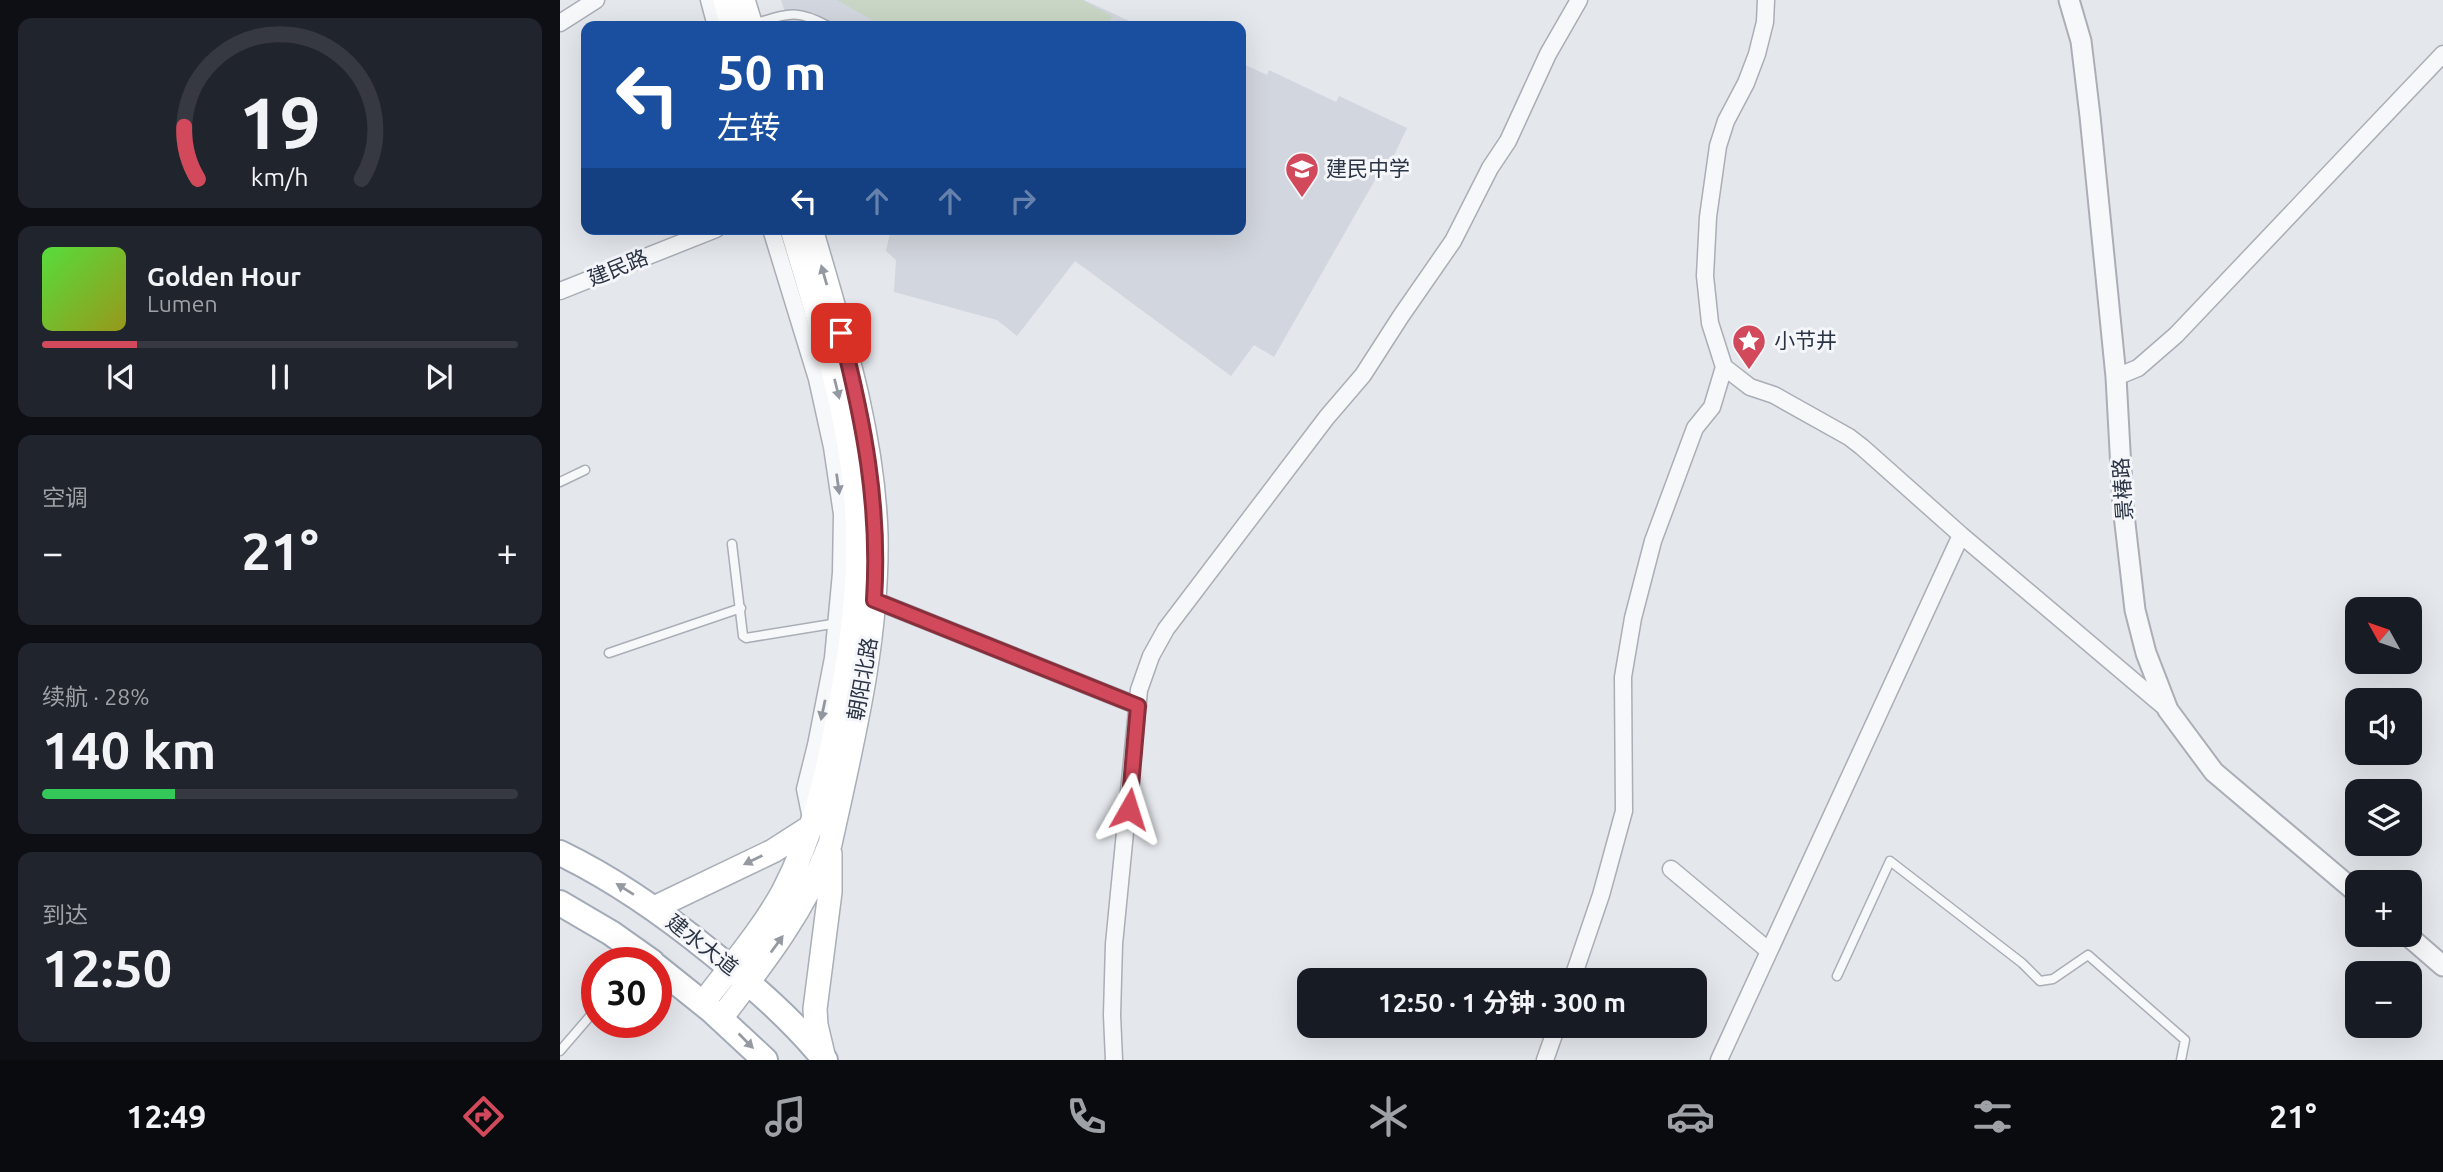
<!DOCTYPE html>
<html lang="zh">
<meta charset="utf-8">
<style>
body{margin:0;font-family:Ubuntu,"Noto Sans SC",sans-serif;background:#20242c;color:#f1f3f6;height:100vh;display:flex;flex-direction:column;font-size:26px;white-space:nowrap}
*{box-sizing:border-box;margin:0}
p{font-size:23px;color:#9ea1a6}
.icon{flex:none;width:38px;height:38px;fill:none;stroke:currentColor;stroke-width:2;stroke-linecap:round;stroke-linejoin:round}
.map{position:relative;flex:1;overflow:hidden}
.sheet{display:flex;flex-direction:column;gap:18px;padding:18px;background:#0d0f14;width:560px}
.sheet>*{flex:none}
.banner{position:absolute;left:21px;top:21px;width:665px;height:214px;border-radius:14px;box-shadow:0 7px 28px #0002;background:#1a4fa0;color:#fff;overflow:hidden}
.needle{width:46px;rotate:310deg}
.buttons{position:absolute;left:1785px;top:597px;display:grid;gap:14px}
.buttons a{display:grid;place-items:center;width:77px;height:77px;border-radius:14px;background:#171b24;box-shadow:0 7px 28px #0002;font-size:35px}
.speed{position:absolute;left:21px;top:947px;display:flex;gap:14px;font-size:35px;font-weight:700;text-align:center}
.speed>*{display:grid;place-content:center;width:91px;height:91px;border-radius:50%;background:#171b24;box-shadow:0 7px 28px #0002;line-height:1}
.speed .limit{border:10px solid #d22;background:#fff;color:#111}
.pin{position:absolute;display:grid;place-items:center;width:60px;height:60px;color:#fff;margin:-30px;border-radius:14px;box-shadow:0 4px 10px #0006}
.me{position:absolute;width:77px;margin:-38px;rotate:6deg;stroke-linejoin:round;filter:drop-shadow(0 0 5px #0008)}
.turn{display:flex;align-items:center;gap:24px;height:147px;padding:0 21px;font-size:32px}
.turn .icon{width:91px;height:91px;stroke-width:2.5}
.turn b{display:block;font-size:49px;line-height:60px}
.lanes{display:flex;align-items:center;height:66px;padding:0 21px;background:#0003;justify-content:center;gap:35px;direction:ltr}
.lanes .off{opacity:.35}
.big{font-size:52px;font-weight:700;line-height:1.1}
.sheet .card{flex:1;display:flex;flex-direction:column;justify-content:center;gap:10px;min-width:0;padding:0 24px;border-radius:14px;background:#20242c}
.sheet .dial{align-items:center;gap:0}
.dial svg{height:182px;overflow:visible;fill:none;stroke:#363941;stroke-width:7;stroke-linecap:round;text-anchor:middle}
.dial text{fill:#f1f3f6;stroke:none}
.song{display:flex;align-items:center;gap:21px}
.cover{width:84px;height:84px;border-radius:10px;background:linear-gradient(135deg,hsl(110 70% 55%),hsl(60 70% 35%))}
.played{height:7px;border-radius:4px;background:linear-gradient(90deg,#d1495b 20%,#363941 20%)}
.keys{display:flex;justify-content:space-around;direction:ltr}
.heat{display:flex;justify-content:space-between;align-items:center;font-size:38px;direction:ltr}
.charge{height:10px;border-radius:5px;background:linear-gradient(90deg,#34c759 28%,#363941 0)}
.trip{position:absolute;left:737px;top:968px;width:410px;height:70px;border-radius:14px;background:#171b24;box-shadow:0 7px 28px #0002;font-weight:700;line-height:70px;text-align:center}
.dock{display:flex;height:112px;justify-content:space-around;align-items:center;background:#090b0e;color:#9ea1a6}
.dock .icon{width:49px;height:49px}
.dock .active{color:#d1495b}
.dock b{font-size:32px;color:#f1f3f6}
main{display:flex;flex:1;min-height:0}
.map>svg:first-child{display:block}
.built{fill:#d2d6de}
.green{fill:#c9d6c5}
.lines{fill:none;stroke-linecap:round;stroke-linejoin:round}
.service-casing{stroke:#a9aeb7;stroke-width:11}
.minor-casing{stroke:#a9aeb7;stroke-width:19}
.tertiary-casing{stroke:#a9aeb7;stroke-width:23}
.secondary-casing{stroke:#a9aeb7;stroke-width:26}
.primary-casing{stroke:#a3abb8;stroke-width:28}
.service{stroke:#f7f8fa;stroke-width:8}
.minor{stroke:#f7f8fa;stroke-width:16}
.tertiary{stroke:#f7f8fa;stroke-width:19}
.secondary{stroke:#fff;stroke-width:23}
.primary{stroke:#fff;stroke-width:24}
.oneway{fill:#959aa2}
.oneway2{fill:#9196a0}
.route-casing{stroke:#882f3b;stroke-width:18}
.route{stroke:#d1495b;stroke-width:12}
.labels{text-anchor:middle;stroke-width:6;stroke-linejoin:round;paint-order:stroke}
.poi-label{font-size:21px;fill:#2b3445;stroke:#f4f6f9;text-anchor:start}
.street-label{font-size:21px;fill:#2b3445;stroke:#f4f6f9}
</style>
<main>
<section class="sheet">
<div class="card dial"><svg viewBox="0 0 100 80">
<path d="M14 69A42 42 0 1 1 86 69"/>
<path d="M14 69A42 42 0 0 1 8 46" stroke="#d1495b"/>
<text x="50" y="56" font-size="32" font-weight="700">19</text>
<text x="50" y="72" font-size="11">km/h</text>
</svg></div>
<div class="card">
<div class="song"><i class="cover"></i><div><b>Golden Hour</b><p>Lumen</p></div></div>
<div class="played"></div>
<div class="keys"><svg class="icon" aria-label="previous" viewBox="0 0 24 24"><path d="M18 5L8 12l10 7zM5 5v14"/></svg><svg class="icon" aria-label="pause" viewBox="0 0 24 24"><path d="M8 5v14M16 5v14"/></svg><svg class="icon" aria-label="next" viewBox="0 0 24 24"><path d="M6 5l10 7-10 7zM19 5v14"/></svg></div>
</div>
<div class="card"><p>空调</p>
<div class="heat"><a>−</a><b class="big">21°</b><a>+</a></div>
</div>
<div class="card"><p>续航 · 28%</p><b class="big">140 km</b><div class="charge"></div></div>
<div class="card"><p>到达</p><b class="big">12:50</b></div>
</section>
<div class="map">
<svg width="1883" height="1060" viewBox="0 0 1883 1060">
<rect width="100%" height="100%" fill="#e4e7ec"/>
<path class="built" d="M 221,0 L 524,0 L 580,26 L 229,26 Z
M 681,63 L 707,75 L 709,70 L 776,102 L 779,96 L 847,128 L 828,168 L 823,166 L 714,357 L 694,345 L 671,376 L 515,261 L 457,336 L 437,320 L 334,292 L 336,260 L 326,251 L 331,229 L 681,229 Z"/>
<path class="green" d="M 277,0 L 522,0 L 552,16 L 547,26 L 323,26 Z"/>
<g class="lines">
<g class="service-casing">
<path id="service" d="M 193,24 C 227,14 235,8 268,26
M 0,482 L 25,470
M 172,544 L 183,636 L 186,638 L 278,623
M 49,653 L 181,608
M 1277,976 L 1330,861 L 1462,963 L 1480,981 L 1493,979 L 1528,955 L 1625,1040 L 1621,1060
M 0,1051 L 37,1008"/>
</g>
<g class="minor-casing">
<path id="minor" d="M 149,0 L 156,26
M 1206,0 L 1205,22 L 1197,54 L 1186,83 L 1166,121 L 1158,146 L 1148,217 L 1145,276 L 1150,323 L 1164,367 L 1168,370 L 1190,387 L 1214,395 L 1289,437 L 1302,447 L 1401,535 L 1608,710
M 0,23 L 36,0
M 211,229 L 257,379 L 272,447 L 282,514 L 281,573 L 273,658 L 256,745 L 245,789 L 251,819
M 0,291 L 156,229
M 1556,377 L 1578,368 L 1616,335 L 1883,54
M 314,600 L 578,706
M 1111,869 L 1209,951
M 1012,980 L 1041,895 L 1064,811 L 1063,677 L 1073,618 L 1093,541 L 1135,428 L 1152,407 L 1164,367
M 554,1060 L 552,1015 L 554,944 L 579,690 L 591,656 L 606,629 L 767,417 L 803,375 L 841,316 L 893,241 L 930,168 L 948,141 L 988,54 L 1019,0
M 985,1060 L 997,1026
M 1159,1060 L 1401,535"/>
</g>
<g class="tertiary-casing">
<path id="tertiary" d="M 1509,0 L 1521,41 L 1530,116 L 1556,377 L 1563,506 L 1575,610 L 1586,653 L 1608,710 L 1654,772 L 1797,893
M 1846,934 L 1883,966"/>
</g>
<g class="secondary-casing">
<path id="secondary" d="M 165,0 L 172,26
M 183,0 L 191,26
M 94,908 L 213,851 L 252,826
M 143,1003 C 170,967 201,932 223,892 C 252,836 267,778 278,716 C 292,645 302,574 296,501 C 289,408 258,318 232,229
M 161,1018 C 204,962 244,911 270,844 C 292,743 318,640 316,535 C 313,430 280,329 251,229
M 264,1059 L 256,1025 L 255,1009 L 270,892 L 270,854"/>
</g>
<g class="primary-casing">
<path id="primary" d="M 0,853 C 56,880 104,914 152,953 C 193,986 232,1019 265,1060
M 0,903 L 51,933 L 92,962
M 96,966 L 151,1010 L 205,1060"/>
</g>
<use href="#service" class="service"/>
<use href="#minor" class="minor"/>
<use href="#tertiary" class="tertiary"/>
<use href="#secondary" class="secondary"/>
<use href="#primary" class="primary"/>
</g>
<defs><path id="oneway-solid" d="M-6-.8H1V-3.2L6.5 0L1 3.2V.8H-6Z" transform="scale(1.75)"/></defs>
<g class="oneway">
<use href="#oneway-solid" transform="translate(264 275) rotate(-106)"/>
<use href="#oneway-solid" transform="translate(277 389) rotate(76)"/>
<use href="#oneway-solid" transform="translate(193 860) rotate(154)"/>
<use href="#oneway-solid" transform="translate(65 889) rotate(-148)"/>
<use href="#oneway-solid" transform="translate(217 944) rotate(-54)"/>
<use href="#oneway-solid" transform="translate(186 1041) rotate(45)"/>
</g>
<g class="oneway2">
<use href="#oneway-solid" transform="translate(278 484) rotate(82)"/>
<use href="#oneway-solid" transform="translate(263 710) rotate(102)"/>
</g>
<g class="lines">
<g class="route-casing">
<path id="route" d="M 281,333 C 304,423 320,506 314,600 L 578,706 L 569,809"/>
</g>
<use href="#route" class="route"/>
</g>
<defs>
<g id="school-pin" transform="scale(1.75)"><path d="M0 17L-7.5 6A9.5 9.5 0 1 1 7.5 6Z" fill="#d1495b" stroke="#f4f6f9"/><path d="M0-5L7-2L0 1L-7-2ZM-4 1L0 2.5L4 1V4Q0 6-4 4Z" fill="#fff"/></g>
<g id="sight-pin" transform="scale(1.75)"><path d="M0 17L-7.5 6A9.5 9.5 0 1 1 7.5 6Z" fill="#d1495b" stroke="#f4f6f9"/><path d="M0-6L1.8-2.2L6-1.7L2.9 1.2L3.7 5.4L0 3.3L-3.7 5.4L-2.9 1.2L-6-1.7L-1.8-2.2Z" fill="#fff"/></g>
</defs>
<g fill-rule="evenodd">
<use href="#school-pin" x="742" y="169"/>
<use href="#sight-pin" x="1189" y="341"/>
</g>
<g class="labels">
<g class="poi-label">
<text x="766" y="176">建民中学</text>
<text x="1214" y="348">小节井</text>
</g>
<g class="street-label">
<text transform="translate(58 268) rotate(-22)" y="7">建民路</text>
<text transform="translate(1563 489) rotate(-94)" y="7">景椿路</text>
<text transform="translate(303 679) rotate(-80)" y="7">朝阳北路</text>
<text transform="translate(142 945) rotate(38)" y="7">建水大道</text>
</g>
</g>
</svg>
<div class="buttons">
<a><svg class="needle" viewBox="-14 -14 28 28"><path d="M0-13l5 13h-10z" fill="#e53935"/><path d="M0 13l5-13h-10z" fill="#9ea1a6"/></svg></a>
<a><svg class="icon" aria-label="sound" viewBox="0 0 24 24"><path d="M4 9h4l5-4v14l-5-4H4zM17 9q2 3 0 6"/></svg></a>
<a><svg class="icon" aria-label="layers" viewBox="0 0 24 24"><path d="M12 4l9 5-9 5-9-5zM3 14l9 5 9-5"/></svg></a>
<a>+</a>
<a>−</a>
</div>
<div class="speed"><div class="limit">30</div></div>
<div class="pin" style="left:281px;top:333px;background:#d93025"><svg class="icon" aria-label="arrive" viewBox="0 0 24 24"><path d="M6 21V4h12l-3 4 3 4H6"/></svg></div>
<svg class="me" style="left:569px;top:809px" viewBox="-20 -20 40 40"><path d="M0-17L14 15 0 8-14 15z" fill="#d1495b" stroke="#fff" stroke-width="4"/></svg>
<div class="trip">12:50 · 1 分钟 · 300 m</div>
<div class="banner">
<div class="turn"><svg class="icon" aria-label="left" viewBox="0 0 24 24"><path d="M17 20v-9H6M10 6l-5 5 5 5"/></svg><div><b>50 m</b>左转</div></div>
<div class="lanes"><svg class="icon" aria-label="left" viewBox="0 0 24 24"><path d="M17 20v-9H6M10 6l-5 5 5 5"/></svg><svg class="icon off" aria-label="ahead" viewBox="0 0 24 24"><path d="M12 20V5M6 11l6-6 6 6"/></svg><svg class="icon off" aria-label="ahead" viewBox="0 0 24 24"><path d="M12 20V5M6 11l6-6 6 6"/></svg><svg class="icon off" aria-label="right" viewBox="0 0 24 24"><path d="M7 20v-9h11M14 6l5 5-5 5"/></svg></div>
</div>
</div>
</main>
<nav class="dock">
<b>12:49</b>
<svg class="icon active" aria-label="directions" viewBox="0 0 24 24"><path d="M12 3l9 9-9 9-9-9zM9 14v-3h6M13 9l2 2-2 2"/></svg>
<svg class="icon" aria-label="music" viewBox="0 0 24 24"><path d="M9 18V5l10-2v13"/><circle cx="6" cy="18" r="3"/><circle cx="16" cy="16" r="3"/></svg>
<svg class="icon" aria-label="phone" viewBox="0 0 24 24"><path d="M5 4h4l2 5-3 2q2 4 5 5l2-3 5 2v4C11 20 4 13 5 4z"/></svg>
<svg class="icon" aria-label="climate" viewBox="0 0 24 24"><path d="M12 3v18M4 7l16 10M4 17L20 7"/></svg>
<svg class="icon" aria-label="car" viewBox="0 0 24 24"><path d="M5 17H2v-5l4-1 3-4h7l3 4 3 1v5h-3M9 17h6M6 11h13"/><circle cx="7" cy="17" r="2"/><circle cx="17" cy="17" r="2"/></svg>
<svg class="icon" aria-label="filters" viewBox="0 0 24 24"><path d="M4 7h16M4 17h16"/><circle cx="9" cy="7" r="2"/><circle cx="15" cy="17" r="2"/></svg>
<b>21°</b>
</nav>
